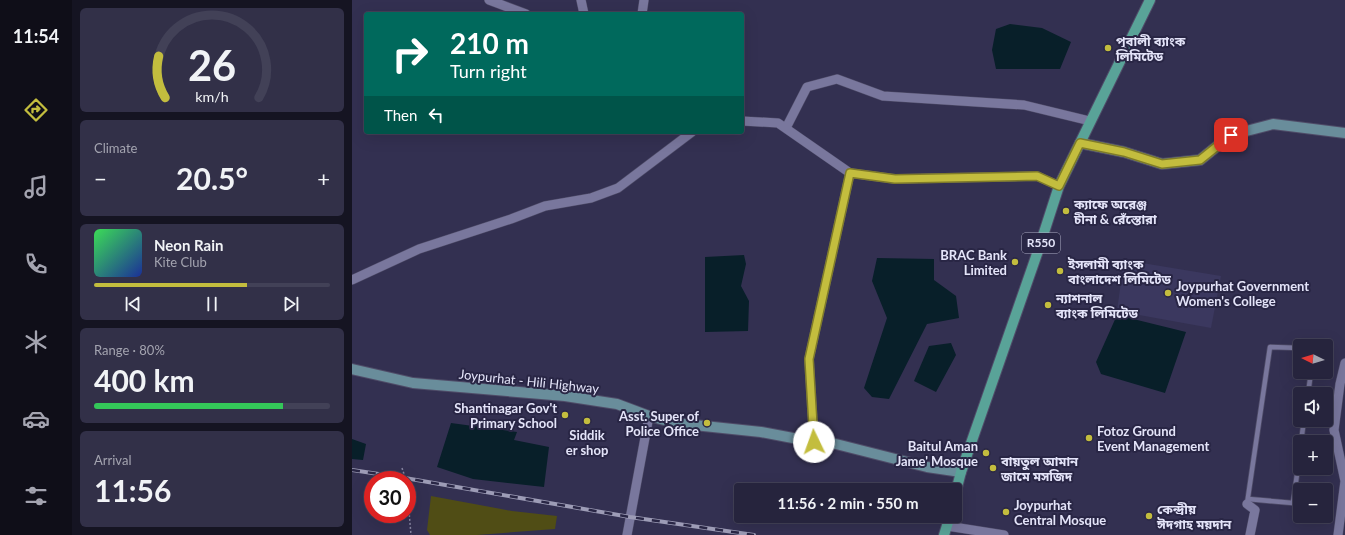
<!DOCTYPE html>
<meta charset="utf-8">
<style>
body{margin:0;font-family:Lato,"Noto Sans Bengali",sans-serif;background:#323048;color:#f1f3f6;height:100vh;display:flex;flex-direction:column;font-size:15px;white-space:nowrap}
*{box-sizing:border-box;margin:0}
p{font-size:13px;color:#a4a4b0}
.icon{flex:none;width:22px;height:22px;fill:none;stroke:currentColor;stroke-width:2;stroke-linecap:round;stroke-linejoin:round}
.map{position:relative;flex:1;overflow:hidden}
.panel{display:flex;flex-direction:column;gap:8px;padding:8px;background:#151422;width:280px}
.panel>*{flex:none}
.hud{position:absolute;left:12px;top:12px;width:380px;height:122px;border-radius:4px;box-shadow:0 4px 16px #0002,0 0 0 1px #424157;background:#00695c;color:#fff;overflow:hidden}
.needle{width:26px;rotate:275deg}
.fabs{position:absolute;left:941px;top:339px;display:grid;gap:8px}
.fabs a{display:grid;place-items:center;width:40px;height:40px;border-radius:4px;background:#26243d;box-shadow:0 4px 16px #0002,0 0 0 1px #424157;font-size:20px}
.speed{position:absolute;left:12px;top:471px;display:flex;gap:8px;font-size:20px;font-weight:700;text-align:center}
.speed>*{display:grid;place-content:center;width:52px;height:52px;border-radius:50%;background:#26243d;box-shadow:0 4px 16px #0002,0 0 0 1px #424157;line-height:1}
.speed .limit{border:6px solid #d22;background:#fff;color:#111}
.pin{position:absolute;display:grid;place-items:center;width:34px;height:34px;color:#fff;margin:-17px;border-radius:8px;box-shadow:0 2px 6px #0006}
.me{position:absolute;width:44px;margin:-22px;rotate:357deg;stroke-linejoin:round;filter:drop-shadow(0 0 3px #0008)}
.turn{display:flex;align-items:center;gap:14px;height:84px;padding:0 20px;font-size:18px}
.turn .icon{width:52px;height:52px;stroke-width:2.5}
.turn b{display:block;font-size:28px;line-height:34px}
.then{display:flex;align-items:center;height:38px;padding:0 20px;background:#0003;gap:8px;font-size:15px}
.big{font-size:30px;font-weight:700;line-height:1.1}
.panel .widget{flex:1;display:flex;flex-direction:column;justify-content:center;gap:6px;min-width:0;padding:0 14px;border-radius:6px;background:#323048}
.panel .dial{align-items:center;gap:0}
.dial svg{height:104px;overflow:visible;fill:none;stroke:#424157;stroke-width:7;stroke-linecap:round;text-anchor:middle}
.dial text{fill:#f1f3f6;stroke:none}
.song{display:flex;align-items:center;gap:12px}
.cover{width:48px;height:48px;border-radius:6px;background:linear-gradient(135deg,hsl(130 70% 55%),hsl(230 70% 35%))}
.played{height:4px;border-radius:2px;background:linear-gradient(90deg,#c3bd3e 65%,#424157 65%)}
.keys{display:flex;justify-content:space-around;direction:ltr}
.heat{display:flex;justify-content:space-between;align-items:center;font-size:22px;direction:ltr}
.charge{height:6px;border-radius:3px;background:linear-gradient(90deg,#34c759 80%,#424157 0)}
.trip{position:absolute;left:382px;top:483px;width:228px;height:40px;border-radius:4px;background:#26243d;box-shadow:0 4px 16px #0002,0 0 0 1px #424157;font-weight:700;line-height:40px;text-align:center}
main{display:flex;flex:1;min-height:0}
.tab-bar{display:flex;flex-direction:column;width:72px;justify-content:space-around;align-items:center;background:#0f0e18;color:#a4a4b0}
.tab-bar .icon{width:28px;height:28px}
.tab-bar .selected{color:#c3bd3e}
.tab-bar b{font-size:18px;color:#f1f3f6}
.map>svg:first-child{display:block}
.built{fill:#3b385f}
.green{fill:#504d15}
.water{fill:#081f29}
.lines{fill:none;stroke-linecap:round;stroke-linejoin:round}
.lane-casing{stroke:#4f4c68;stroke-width:6}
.street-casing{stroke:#4f4c68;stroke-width:10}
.secondary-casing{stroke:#4f4c68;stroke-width:12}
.primary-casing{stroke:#4f4c68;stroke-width:12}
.path{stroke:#8684a0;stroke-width:1.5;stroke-dasharray:2 2;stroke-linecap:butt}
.lane{stroke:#79779d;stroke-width:4.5}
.street{stroke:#79779d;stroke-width:9}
.secondary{stroke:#698d9b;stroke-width:10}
.primary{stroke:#59a398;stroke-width:10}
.rail-casing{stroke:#9d9cb6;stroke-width:4}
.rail{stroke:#292645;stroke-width:2.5;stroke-dasharray:8;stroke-linecap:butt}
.route-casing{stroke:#7f7b28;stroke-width:10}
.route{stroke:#c3bd3e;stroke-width:7}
.poi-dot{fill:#c3bd3e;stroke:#292645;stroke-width:1.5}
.labels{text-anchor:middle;stroke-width:4;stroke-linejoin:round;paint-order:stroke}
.shield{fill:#292645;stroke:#acabc3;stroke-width:1}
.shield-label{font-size:12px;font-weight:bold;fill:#e4e4f9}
.poi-label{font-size:13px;font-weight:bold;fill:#e4e4f9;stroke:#292645;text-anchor:start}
.street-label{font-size:13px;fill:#e4e4f9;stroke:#292645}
</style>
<main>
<nav class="tab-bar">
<b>11:54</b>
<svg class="icon selected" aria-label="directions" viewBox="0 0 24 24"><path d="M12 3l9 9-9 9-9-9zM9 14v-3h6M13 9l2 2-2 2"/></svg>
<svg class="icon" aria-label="music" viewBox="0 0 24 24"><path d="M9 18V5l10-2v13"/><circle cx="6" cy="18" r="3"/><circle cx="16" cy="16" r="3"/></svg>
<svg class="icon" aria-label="phone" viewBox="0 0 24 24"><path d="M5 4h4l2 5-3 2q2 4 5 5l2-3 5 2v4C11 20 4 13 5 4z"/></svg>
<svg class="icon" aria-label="climate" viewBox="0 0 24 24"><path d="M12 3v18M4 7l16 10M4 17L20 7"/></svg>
<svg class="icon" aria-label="car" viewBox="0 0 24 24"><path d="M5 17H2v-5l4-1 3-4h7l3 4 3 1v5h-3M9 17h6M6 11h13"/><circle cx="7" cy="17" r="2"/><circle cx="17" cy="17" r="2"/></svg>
<svg class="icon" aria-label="filters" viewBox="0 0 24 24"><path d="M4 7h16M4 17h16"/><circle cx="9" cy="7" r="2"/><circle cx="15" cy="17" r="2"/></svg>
</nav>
<section class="panel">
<div class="widget dial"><svg viewBox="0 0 100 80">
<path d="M14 69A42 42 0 1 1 86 69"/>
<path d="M14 69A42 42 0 0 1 9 37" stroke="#c3bd3e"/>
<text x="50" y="56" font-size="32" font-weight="700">26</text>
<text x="50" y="72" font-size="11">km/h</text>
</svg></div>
<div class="widget"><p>Climate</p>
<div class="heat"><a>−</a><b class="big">20.5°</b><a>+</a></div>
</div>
<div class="widget">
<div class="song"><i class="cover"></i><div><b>Neon Rain</b><p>Kite Club</p></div></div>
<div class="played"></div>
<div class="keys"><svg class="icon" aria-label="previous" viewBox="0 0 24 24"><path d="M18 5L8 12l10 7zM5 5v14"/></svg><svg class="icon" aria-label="pause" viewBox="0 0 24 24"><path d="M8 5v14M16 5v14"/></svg><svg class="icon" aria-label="next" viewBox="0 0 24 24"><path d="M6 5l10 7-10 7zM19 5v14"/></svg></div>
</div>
<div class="widget"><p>Range · 80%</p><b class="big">400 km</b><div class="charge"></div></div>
<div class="widget"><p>Arrival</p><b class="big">11:56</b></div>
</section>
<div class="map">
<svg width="993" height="535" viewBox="0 0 993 535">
<rect width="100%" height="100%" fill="#333051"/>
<path class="built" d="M 772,260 L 869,276 L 859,328 L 765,311 Z"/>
<path class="green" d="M 79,496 L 160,511 L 205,516 L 203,529 L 125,535 L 78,535 L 75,530 Z"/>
<path class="water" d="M 658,24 L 690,28 L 719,42 L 708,69 L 644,69 L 640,50 L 644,29 Z
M 392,255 L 394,264 L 389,286 L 397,301 L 396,331 L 353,332 L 353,257 Z
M 525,258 L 582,259 L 582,280 L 604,296 L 607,318 L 575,324 L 537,399 L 520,397 L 512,388 L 535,318 L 520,281 Z
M 765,315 L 834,332 L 813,393 L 749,374 L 744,362 Z
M 599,343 L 604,355 L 584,392 L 562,381 L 577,346 Z
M 99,423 L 165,432 L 162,440 L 197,447 L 192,487 L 121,479 L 85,467 Z
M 0,439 L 14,444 L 11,460 L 0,459 Z"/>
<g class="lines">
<g class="lane-casing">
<path id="lane" d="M 956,394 L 959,372
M 949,442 L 952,420
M 896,499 L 941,503 L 948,453
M 895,504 L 918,347 L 948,348"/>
</g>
<g class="street-casing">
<path id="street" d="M 137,0 L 174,14
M 229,0 L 232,14
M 290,14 L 292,0
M 390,121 L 426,123 L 498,173 L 543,179 L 685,176 L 707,186
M 434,128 L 455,87 L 485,79 L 531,96 L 672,105 L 738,121
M 0,280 L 67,249 L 159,219 L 193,206 L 239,198 L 266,188 L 340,132
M 462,442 L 457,359 L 498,173
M 895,504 L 903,510 L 898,535
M 595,526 L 652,535
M 275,535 L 297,416
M 986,535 L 993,481 L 982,430 L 988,384 L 993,363"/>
</g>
<g class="secondary-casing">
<path id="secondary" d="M 728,143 L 772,152 L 810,164 L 848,160 L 879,135 L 921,124 L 993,133
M 0,369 L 61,383 L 213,396 L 265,404 L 297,416 L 323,423 L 409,432 L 462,442 L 480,443 L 575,467 L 609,472"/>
</g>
<g class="primary-casing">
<path id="primary" d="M 603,495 L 609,472 L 686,251 L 707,186 L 798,0
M 592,535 L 598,516"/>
</g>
<path class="path" d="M 50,468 L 54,480
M 55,487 L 59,535"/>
<use href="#lane" class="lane"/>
<use href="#street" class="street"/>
<use href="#secondary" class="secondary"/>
<use href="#primary" class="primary"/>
<g class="rail-casing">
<path id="rail" d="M 0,470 L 53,478 L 278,517 L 402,535"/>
</g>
<use href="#rail" class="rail"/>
</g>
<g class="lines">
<g class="route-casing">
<path id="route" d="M 462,442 L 457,359 L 498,173 L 543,179 L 685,176 L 707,186 L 728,143 L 772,152 L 810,164 L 848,160 L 879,135"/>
</g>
<use href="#route" class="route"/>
</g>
<g class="poi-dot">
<circle cx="756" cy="48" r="4"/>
<circle cx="714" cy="211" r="4"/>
<circle cx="663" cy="262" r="4"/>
<circle cx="708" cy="271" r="4"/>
<circle cx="816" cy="293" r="4"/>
<circle cx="696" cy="305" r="4"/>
<circle cx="213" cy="415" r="4"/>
<circle cx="235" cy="421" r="4"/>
<circle cx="355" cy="423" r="4"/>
<circle cx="737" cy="438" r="4"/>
<circle cx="634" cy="453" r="4"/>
<circle cx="641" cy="468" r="4"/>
<circle cx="654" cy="512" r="4"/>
<circle cx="797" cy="516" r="4"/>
</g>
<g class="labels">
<rect class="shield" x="670" y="233" width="38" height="20" rx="3"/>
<g class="shield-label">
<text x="689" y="247">R550</text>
</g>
<g class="poi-label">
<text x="764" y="46">পূবালী ব্যাংক<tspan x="764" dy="15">লিমিটেড</tspan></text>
<text x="722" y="209">ক্যাফে অরেঞ্জ<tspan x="722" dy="15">চীনা &amp; রেঁস্তোরা</tspan></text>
<text x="655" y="260" text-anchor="end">BRAC Bank<tspan x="655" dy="15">Limited</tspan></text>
<text x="716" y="269">ইসলামী ব্যাংক<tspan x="716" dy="15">বাংলাদেশ লিমিটেড</tspan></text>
<text x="824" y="291">Joypurhat Government<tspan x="824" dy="15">Women's College</tspan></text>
<text x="704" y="303">ন্যাশনাল<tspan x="704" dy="15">ব্যাংক লিমিটেড</tspan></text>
<text x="205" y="413" text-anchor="end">Shantinagar Gov't<tspan x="205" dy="15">Primary School</tspan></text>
<text x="347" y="421" text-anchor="end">Asst. Super of<tspan x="347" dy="15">Police Office</tspan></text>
<text x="745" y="436">Fotoz Ground<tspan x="745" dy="15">Event Management</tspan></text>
<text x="235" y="440" text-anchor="middle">Siddik<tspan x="235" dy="15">er shop</tspan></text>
<text x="626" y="451" text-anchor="end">Baitul Aman<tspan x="626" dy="15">Jame' Mosque</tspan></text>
<text x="649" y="466">বায়তুল আমান<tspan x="649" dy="15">জামে মসজিদ</tspan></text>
<text x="662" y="510">Joypurhat<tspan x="662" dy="15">Central Mosque</tspan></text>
<text x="805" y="514">কেন্দ্রীয়<tspan x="805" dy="15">ঈদগাহ ময়দান</tspan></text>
</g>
<g class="street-label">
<text transform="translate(177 381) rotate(6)" y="5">Joypurhat - Hili Highway</text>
</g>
</g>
</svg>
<div class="fabs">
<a><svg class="needle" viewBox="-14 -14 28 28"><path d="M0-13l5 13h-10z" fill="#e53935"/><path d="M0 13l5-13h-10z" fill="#a4a4b0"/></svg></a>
<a><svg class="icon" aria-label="sound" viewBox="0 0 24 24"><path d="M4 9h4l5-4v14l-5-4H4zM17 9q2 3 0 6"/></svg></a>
<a>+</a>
<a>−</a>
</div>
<div class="speed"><div class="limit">30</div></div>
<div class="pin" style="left:879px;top:135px;background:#d93025"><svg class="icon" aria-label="arrive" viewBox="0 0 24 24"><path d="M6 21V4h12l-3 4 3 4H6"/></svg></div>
<svg class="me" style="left:462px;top:442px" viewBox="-20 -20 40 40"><circle r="19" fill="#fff"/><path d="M0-13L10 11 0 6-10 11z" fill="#c3bd3e"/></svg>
<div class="trip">11:56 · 2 min · 550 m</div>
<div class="hud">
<div class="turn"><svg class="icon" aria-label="right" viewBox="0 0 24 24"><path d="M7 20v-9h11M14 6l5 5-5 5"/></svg><div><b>210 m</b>Turn right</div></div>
<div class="then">Then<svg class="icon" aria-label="left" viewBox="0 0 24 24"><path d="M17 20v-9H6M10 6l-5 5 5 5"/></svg></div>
</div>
</div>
</main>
